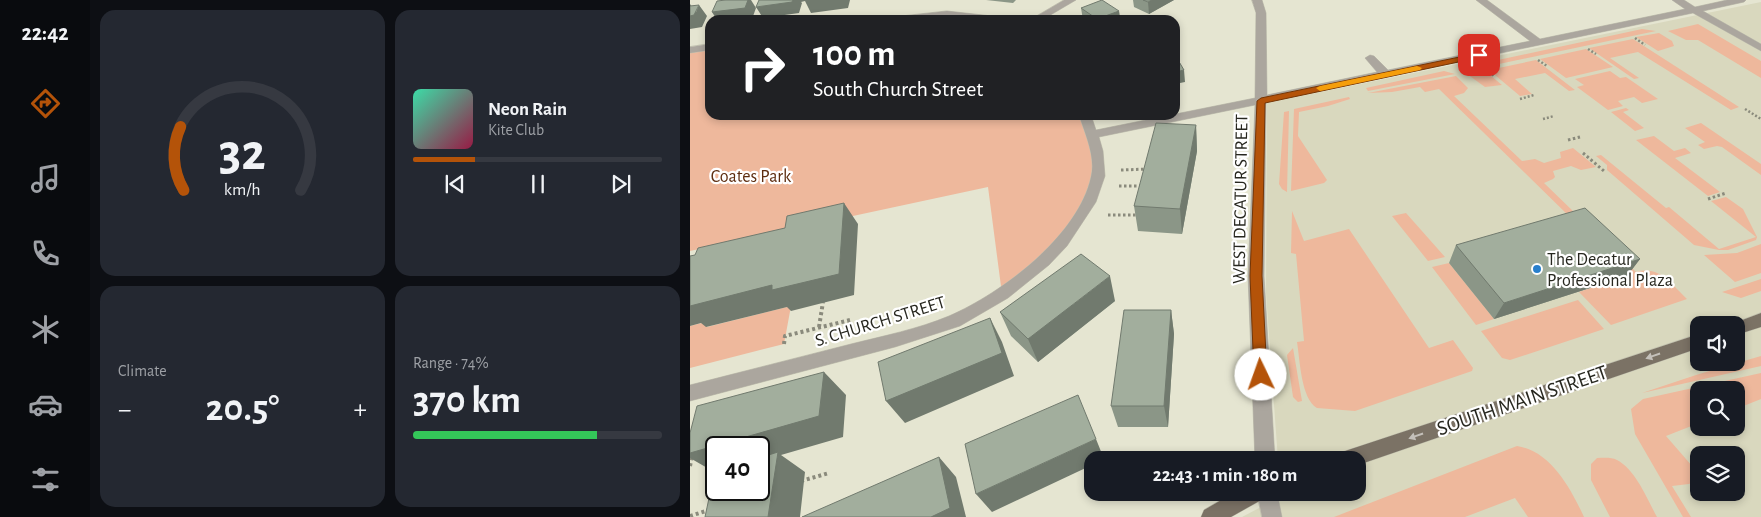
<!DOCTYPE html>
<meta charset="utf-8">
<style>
body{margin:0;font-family:"Alegreya Sans",sans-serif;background:#242831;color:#f1f3f6;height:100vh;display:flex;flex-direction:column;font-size:19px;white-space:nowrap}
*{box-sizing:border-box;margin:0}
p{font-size:16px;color:#9ea1a6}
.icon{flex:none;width:28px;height:28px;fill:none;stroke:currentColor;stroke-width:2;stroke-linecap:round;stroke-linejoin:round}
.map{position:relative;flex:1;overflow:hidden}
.details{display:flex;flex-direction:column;gap:10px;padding:10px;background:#0d0f14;width:600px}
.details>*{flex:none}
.banner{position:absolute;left:15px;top:15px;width:475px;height:105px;border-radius:15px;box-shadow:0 2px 8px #0003;background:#202124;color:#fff;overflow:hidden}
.controls{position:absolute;left:1000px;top:316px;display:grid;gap:10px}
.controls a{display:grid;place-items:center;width:55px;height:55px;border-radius:10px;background:#171b24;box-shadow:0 2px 8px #0003;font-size:25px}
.speed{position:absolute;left:15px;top:436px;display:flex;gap:10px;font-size:25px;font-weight:700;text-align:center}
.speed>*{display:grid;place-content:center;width:65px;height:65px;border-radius:50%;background:#171b24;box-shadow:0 2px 8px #0003;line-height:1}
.speed .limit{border:2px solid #111;border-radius:8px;background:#fff;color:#111}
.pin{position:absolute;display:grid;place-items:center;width:42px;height:42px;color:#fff;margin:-21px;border-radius:10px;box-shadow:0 2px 8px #0006}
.me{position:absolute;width:55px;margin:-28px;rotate:357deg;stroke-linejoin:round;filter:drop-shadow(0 0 4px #0008)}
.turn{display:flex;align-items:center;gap:18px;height:105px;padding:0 25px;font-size:22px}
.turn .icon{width:65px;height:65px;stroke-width:2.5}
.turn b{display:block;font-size:35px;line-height:42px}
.big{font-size:38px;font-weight:600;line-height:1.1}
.details .tile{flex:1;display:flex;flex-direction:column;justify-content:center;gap:8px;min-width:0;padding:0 18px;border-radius:15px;background:#242831}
.details .dial{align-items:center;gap:0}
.dial svg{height:130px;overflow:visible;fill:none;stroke:#363941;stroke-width:7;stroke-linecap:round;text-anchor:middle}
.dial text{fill:#f1f3f6;stroke:none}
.song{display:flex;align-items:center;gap:15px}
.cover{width:60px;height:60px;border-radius:8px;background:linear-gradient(135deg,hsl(160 70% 55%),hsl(340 70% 35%))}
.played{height:5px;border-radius:2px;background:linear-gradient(90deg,#b45309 25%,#363941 25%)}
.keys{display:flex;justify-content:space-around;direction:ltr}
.heat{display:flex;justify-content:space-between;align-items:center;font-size:28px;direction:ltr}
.charge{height:8px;border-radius:4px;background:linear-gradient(90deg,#34c759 74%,#363941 0)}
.details .tiles{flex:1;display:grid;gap:10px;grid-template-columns:repeat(2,1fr)}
.trip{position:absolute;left:394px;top:451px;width:282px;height:50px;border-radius:15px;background:#171b24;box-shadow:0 2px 8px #0003;font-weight:600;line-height:50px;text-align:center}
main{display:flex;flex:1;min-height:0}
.dock{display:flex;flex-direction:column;width:90px;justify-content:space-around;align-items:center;background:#090b0e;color:#9ea1a6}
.dock .icon{width:35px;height:35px}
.dock .active{color:#b45309}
.dock b{font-size:22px;color:#f1f3f6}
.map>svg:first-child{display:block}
.built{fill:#d9d8be;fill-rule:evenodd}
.green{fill:#eeb89c}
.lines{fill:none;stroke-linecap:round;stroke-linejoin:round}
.minor-casing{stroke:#c3c3b1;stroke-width:1}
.major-casing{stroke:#c3c3b1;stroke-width:1}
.path-far2{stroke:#8a8a7c;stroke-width:2.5;stroke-dasharray:2 2;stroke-linecap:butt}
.path-far1{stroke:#8a8a7c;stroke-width:3;stroke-dasharray:2.5 2.5;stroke-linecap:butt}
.path{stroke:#8a8a7c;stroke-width:4;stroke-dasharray:3 3;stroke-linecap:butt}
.minor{fill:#aba69e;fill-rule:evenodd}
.major{fill:#7b7265;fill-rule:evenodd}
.wall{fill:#8b9687}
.shaded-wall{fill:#717a6e}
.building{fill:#a2ae9d;stroke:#717a6e}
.oneway{fill:#c4c0ba}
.route{fill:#b45309;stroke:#753606}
.slow{fill:#f59e0b}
.poi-dot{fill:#287fcc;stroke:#fff;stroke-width:2}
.labels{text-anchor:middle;stroke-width:4.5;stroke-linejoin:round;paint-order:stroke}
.park-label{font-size:18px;fill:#5d2d10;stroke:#fff}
.street-label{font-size:18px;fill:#27271f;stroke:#fff}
.poi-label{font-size:18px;fill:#27271f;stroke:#fff;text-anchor:start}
.near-street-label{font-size:21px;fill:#27271f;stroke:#fff}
</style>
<main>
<nav class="dock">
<b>22:42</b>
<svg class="icon active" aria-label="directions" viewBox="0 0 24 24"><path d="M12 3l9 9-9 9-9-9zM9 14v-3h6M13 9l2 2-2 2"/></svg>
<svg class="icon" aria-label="music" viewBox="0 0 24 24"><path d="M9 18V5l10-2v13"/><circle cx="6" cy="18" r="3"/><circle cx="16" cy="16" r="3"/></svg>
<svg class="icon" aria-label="phone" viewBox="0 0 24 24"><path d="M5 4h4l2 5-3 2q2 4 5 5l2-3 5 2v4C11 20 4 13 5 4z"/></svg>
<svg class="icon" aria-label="climate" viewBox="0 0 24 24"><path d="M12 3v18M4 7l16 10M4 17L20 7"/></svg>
<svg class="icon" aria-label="car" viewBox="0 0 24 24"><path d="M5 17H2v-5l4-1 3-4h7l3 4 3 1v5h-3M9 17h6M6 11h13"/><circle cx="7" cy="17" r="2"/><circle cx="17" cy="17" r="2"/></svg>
<svg class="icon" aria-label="filters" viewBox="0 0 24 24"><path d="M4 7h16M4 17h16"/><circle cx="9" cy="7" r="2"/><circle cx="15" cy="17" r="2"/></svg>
</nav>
<section class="details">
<div class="tiles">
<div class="tile dial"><svg viewBox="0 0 100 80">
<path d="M14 69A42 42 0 1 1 86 69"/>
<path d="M14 69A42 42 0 0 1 12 30" stroke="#b45309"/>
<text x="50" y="56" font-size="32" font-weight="700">32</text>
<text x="50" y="72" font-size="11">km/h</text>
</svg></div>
<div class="tile">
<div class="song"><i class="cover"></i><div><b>Neon Rain</b><p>Kite Club</p></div></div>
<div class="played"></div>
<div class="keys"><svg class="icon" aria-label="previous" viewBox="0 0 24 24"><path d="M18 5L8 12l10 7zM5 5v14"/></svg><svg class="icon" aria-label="pause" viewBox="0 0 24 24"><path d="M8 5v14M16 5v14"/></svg><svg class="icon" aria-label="next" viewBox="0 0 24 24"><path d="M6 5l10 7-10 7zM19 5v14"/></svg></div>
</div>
<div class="tile"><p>Climate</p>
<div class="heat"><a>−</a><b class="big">20.5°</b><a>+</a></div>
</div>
<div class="tile"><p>Range · 74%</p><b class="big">370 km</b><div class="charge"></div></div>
</div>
</section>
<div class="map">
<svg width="1071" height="517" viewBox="0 0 1071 517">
<rect width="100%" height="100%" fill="#e5e5d1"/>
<path class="built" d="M 1071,2 L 1071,517 L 552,517 L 592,496 L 591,493 L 668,492 L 668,460 L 588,460 L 576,293 L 577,103 ZM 1009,325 L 1046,325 L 1046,362 L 1009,362 ZM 1009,390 L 1046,390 L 1046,428 L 1009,428 ZM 1009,455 L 1046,455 L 1046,492 L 1009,492 Z"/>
<path class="green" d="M 1008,24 L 1071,61 L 1071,78 L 1008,40 L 996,40 L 978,31 Z
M 952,29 L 966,31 L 776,71 L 780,66 Z
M 969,33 L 982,41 L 984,46 L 968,51 L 946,37 Z
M 943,39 L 1049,107 L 1041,110 L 948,52 L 920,58 L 949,78 L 944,79 L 899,48 Z
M 20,47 L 20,115 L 395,115 L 408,176 L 382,229 L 312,294 L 298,187 L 0,251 L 0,50 Z
M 896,49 L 923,67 L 876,78 L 850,59 Z
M 846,60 L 885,90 L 879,91 L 855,73 L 825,79 L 842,94 L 830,96 L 799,70 Z
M 754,71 L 765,74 L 678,91 L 676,88 Z
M 795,71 L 812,85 L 795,87 L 777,74 Z
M 920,71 L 930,78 L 936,77 L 968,99 L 952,103 L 944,97 L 928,101 L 933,106 L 918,110 L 887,87 L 894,85 L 885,79 Z
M 766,76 L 778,88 L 774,93 L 764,96 L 832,161 L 845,159 L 854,163 L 871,158 L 870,152 L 883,148 L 906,167 L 891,170 L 881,166 L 863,171 L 865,177 L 863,179 L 854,183 L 946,272 C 970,265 981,284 997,299 L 921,325 L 889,292 L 936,276 L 883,220 L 749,89 L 735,92 L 730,87 L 702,92 L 678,93 Z
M 659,97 L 660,99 L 638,106 L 609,112 L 608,136 L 637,180 L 634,183 L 601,191 L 604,109 Z
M 936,108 L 939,110 L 933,112 L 954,128 L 945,131 L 921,112 Z
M 599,111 L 597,192 L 592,189 L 589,184 L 594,112 Z
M 1011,123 L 1071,164 L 1071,175 L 1032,147 L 1027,146 L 1014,149 L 1008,145 L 1015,142 L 995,128 Z
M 964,136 L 984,151 L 995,148 L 1001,153 L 985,158 L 1030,192 L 1018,196 L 946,140 Z
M 911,155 L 976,208 L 979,207 L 1029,249 L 1066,237 L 1021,201 L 1036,197 L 1053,209 L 1067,237 L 1066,240 L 1038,250 L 1029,250 L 1004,245 L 917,170 L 917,165 L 906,156 Z
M 602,211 L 614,241 L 659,229 L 739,348 L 763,340 L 783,368 L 782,371 L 665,411 L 627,408 C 611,399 610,360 607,342 L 614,341 L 606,254 L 601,253 Z
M 716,213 L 755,257 L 738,261 L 702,216 Z
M 1071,244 L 1071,273 L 1045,282 L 1014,255 L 1047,253 Z
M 759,263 L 804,319 L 786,325 L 742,267 Z
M 1071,279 L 1071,291 L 1051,298 L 1032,292 Z
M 888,300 L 914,329 L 820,360 L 812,358 L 791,331 Z
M 101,306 L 94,344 L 0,368 L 0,326 L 16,322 L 17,327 Z
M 603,348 L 612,401 L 608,402 L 603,397 L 597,355 Z
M 1071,356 L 1071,366 L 952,393 L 1006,375 Z
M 1071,373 L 1071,399 L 1046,409 L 1046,390 L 1009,390 L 1009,423 L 976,436 L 1009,474 L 1008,479 L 999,484 L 982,486 L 1001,517 L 993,517 L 945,434 L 941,409 L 953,399 Z
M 827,446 C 861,451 881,489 894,517 L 838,517 L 825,498 L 775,517 L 644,517 Z
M 907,458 C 914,458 921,457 927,460 C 946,470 957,499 967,517 L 920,517 L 901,480 L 901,464 Z"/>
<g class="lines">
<g class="minor-casing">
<path id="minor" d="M 374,0 L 386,0 L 352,20 L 340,20 Z
M 562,0 L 572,0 L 576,13 L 577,95 L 687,72 L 675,58 L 680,55 L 684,56 L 698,70 L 840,41 L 786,0 L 797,0 L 850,39 L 995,9 L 982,0 L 994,0 L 1005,7 L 1037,0 L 1056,0 L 1054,2 L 1013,11 L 1071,44 L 1071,51 L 1003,13 L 576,102 L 574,276 L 585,460 L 565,460 L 558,276 L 565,105 L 409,137 L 413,151 L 415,176 L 406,202 L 377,246 L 359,265 L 318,298 L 270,326 L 205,347 L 0,401 L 0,385 C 54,371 107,358 161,344 C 193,336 228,329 259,316 C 312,293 388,236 401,177 C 406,157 395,134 389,115 L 401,115 L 406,130 L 565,98 L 566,13 Z
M 257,11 L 311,17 L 316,20 L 285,20 L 257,17 L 230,20 L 199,20 L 204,17 Z
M 20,44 L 20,50 L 0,53 L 0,47 Z
M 567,492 L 587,492 L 592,517 L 572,517 Z"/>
</g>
<g class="major-casing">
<path id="major" d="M 1071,313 L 1071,327 L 1046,335 L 1046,325 L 1039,325 Z
M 1009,334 L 1009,348 L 668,465 L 668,460 L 645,460 L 648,453 L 655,451 Z
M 545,492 L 576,492 L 573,499 L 541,517 L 511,517 L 514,510 Z"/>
</g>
<path class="path-far2" d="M 945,38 L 955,45
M 898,49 L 906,54
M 848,60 L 857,66
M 796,69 L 804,76
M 830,99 L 844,95
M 1055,109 L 1071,119
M 853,119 L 864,116"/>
<path class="path-far1" d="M 878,140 L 890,137
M 893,153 L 914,171
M 431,170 L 458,169
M 429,186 L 451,186
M 1018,199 L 1036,193
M 418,215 L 449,215"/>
<path class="path" d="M 129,327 L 133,302
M 94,344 L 95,336 L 160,320 L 159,328
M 0,466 L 2,456
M 111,481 L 139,473
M 0,516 L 19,510"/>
<use href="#minor" class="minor"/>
<use href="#major" class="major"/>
</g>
<path class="wall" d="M 296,0 L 326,0 L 323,3 Z
M 443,0 L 484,0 L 459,14 L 444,7 Z
M 391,8 L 429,11 L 430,20 L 393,20 Z
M 506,125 L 507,151 L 492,234 L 448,231 L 444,206 Z
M 766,245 L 950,259 L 937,276 L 804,319 L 759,263 Z
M 425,301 L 348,362 L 321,336 L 310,312 Z
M 481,310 L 484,334 L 478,427 L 428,427 L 421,406 Z"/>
<path class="shaded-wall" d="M 58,0 L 61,0 L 66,8 L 62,19 L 27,20 L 22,12 Z
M 103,0 L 160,0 L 158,8 L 121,13 L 115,1 L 111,2 L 112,3 L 109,13 L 73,18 L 66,7 Z
M 462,0 L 484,0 L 459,14 L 458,2 Z
M 0,4 L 6,12 L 9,5 L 17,16 L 12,27 L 0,29 Z
M 429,11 L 430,20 L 407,20 L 407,19 Z
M 494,70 L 495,82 L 485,84 L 485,72 Z
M 506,125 L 507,151 L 492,234 L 490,209 Z
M 154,203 L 168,224 L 164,295 L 101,311 L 97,307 L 16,327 L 11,323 L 0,326 L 0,306 Z
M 950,259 L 937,276 L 804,319 L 814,303 Z
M 420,276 L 425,301 L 348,362 L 338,339 Z
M 481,310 L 484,334 L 478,427 L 474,406 Z
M 300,318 L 312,342 L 324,376 L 215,423 L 196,401 Z
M 134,372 L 156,395 L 153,437 L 91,455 L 115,472 L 110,517 L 78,517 L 69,462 L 69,448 L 26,448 L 26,473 L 0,458 L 0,453 Z
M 406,439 L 414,459 L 402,460 L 402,465 L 302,512 L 286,494 Z
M 249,457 L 266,477 L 276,517 L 241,517 Z"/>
<path class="building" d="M 36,0 L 58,0 L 55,8 L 22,12 L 27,1 Z
M 69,0 L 103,0 L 102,2 L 66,7 Z
M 412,0 L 429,11 L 407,19 L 391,8 Z
M 453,0 L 462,0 L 458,2 Z
M 9,5 L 4,15 L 0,16 L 0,6 Z
M 485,55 L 494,70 L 485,72 Z
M 466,123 L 506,125 L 490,209 L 444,206 Z
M 154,203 L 149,274 L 82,290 L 82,285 L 0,306 L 0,256 L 5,255 L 8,248 L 95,228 L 97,216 Z
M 895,208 L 950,259 L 814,303 L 766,245 Z
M 391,254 L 420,276 L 338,339 L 310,312 Z
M 434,310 L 481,310 L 474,406 L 421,406 Z
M 300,318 L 312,353 L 196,401 L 188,362 Z
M 134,372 L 129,416 L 0,453 L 0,433 L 7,406 Z
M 388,395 L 406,439 L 286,494 L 275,444 Z
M 88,452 L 78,517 L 15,517 L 25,470 L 26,470 L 26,490 L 69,490 L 69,458 Z
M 249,457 L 260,508 L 241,517 L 112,517 Z"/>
<defs><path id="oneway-solid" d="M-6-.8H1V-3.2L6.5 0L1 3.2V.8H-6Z" transform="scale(1.25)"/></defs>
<g class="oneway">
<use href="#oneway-solid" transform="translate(963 356) rotate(161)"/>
<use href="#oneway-solid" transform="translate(726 436) rotate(161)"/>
</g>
<path class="route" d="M 789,53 L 793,55 L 792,57 L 575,103 L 572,276 L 577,375 L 575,379 L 571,381 L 566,379 L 564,375 L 560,276 L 567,101 L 571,98 Z"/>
<path class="slow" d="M 727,66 L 732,68 L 730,70 L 630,91 L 626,88 L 630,86 Z"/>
<circle class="poi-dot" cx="847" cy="269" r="5"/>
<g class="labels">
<g class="park-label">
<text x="61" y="182">Coates Park</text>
</g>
<g class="street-label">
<text transform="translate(550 199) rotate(-89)" y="6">WEST DECATUR STREET</text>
<text transform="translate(190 321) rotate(-17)" y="6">S. CHURCH STREET</text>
</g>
<g class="poi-label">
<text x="857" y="265">The Decatur<tspan x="857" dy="21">Professional Plaza</tspan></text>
</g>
<g class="near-street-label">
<text transform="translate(832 400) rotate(-19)" y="7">SOUTH MAIN STREET</text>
</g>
</g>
</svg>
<div class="controls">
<a><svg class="icon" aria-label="sound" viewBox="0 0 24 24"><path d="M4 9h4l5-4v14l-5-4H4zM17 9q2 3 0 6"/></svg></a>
<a><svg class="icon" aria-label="search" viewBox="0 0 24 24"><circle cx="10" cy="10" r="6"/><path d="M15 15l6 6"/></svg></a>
<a><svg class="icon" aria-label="layers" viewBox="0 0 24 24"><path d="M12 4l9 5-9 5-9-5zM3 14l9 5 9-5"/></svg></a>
</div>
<div class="speed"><div class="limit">40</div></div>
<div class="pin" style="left:789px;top:55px;background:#d93025"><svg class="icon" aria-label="arrive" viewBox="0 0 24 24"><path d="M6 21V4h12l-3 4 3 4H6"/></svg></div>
<svg class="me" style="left:571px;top:375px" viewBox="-20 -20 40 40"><circle r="19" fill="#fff"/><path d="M0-13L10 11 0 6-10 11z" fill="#b45309"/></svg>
<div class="trip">22:43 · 1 min · 180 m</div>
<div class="banner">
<div class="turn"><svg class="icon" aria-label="right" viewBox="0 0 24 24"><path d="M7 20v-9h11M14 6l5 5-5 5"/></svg><div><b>100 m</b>South Church Street</div></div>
</div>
</div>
</main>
